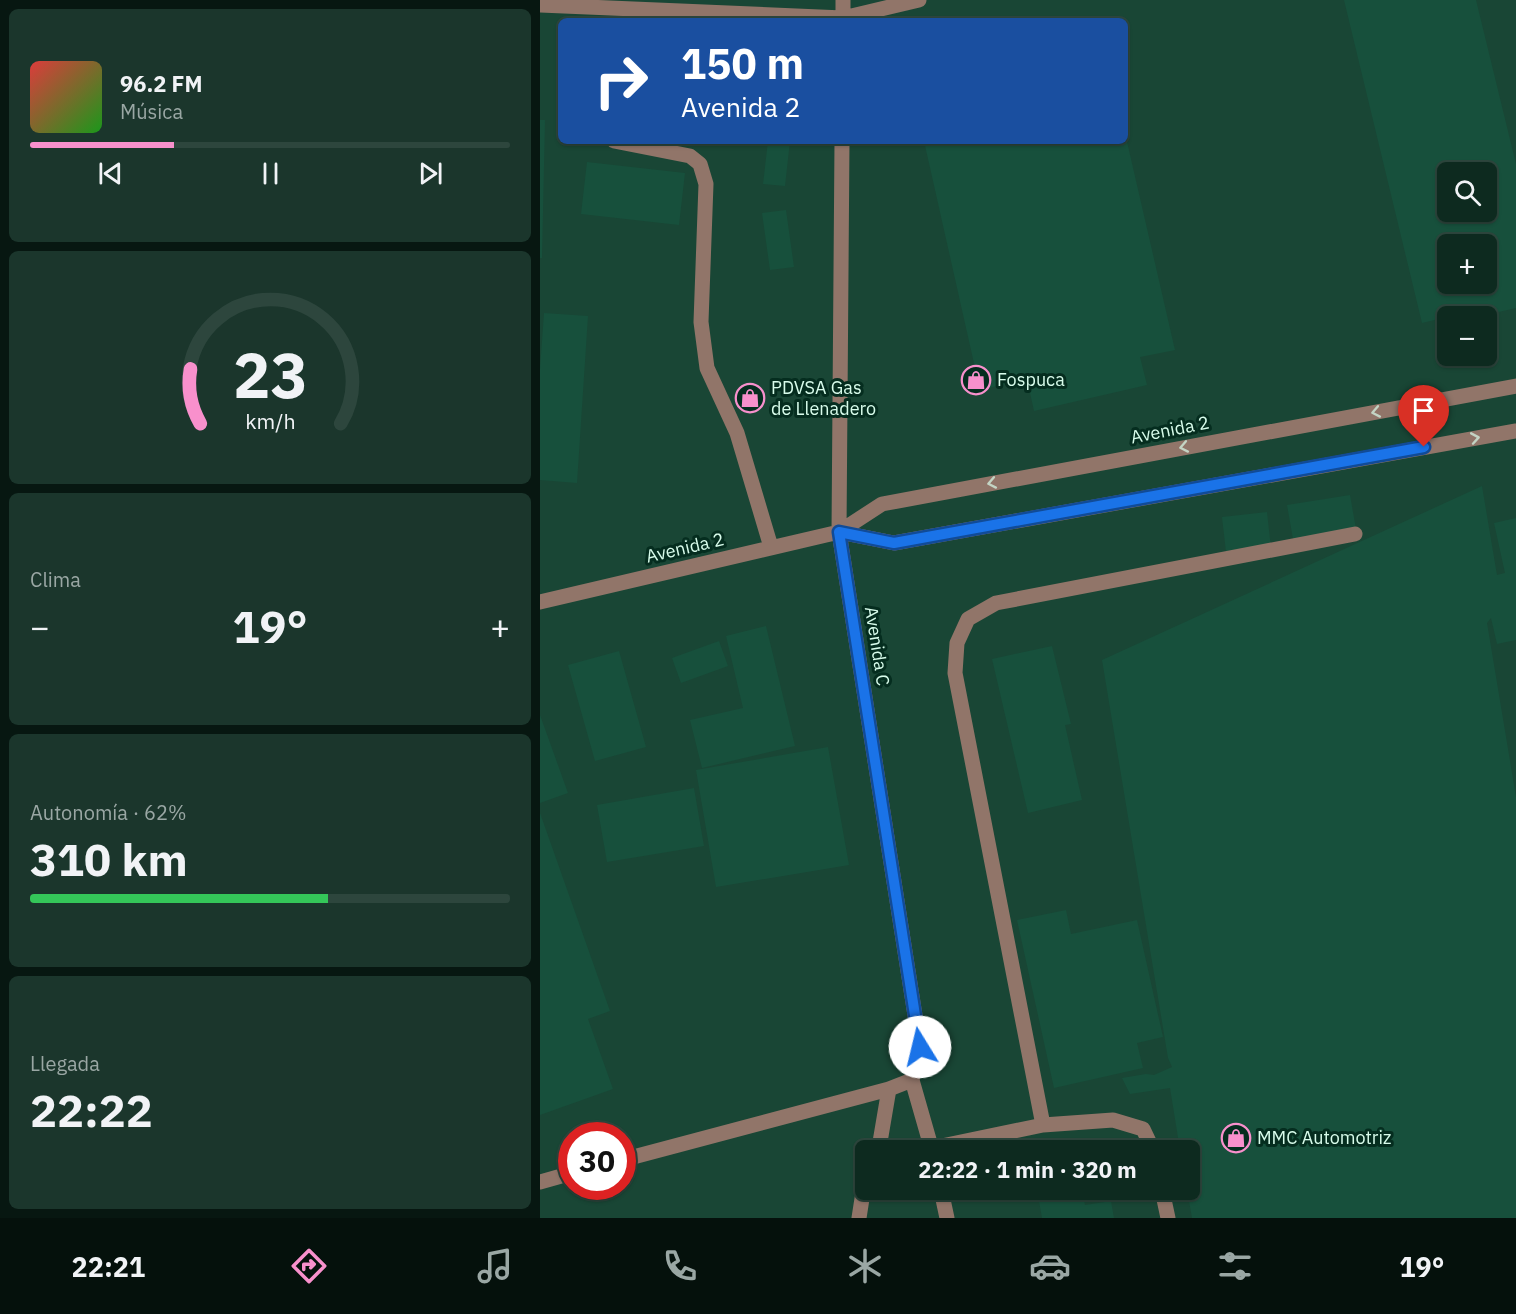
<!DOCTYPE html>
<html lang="es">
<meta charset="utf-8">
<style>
body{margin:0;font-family:"IBM Plex Sans",sans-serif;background:#1b362c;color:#f1f3f6;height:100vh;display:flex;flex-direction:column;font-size:22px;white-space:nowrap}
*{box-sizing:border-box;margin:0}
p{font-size:20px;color:#9aa7a4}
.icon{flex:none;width:33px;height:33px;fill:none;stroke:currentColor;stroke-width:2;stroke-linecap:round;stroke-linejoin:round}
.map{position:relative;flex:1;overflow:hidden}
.drawer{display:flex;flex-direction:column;gap:9px;padding:9px;background:#071711;width:540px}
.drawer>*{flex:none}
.hud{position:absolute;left:18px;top:18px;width:570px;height:126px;border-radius:9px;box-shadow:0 2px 4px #0004,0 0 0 2px #2d463d;background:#1a4fa0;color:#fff;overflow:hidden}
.buttons{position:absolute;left:897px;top:162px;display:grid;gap:12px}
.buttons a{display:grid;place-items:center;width:60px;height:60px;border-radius:9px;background:#0d2a1f;box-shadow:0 2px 4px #0004,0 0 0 2px #2d463d;font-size:30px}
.speed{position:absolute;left:18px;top:1122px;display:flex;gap:12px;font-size:30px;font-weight:700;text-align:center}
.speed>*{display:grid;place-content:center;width:78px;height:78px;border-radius:50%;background:#0d2a1f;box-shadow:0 2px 4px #0004,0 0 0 2px #2d463d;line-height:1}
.speed .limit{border:9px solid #d22;background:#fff;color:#111}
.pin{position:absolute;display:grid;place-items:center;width:51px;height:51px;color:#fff;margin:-62px -26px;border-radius:50% 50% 50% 0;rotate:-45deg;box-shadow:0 0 6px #0007}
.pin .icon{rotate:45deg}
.me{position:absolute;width:66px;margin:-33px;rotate:351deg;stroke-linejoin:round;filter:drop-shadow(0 0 4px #0008)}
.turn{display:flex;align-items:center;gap:21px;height:126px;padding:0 24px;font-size:27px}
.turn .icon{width:78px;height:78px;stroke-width:2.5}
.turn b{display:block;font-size:42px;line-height:51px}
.big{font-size:45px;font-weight:800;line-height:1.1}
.drawer .tile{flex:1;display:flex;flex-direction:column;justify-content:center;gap:9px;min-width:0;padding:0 21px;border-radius:9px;background:#1b362c}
.drawer .dial{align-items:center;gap:0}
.dial svg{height:156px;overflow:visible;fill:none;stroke:#2d463d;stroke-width:7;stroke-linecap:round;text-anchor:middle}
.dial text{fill:#f1f3f6;stroke:none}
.song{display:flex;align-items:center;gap:18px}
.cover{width:72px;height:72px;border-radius:9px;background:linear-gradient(135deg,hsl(0 70% 55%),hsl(120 70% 35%))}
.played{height:6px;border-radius:3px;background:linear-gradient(90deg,#f890cc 30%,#2d463d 30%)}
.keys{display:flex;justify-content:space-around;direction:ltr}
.heat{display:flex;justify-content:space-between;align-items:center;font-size:33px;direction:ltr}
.charge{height:9px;border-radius:4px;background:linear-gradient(90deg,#34c759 62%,#2d463d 0)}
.trip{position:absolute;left:315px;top:1140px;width:345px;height:60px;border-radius:9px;background:#0d2a1f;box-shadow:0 2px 4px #0004,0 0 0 2px #2d463d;font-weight:800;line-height:60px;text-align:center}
.menu{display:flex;height:96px;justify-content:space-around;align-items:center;background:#05110c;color:#9aa7a4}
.menu .icon{width:42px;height:42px}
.menu .selected{color:#f890cc}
.menu b{font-size:27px;color:#f1f3f6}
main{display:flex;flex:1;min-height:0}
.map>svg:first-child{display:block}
.built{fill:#194635;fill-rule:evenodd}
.building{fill:#17503c;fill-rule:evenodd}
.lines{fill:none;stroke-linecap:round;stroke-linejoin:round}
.minor{stroke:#917569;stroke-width:15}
.oneway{stroke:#c3d4c4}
.route-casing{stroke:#114b97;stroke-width:15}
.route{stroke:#1a73e8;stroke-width:10}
.labels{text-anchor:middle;stroke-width:6;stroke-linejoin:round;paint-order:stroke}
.poi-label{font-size:18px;fill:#d8fceb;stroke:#052d1f;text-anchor:start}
.street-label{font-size:18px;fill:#d8fceb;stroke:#052d1f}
</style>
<main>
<section class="drawer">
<div class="tile">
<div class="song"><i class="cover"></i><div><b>96.2 FM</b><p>Música</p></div></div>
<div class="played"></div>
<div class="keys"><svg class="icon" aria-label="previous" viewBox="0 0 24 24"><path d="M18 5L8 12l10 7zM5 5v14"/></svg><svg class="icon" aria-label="pause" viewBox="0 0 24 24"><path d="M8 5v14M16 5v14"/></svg><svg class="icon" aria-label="next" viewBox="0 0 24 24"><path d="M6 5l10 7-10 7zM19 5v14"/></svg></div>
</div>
<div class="tile dial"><svg viewBox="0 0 100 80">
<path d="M14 69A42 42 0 1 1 86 69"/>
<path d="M14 69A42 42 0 0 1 9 41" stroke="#f890cc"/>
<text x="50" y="56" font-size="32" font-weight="700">23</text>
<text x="50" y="72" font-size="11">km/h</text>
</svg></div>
<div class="tile"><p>Clima</p>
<div class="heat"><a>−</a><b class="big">19°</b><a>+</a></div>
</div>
<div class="tile"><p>Autonomía · 62%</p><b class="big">310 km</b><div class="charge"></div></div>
<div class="tile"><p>Llegada</p><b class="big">22:22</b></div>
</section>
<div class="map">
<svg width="976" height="1218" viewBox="0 0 976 1218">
<rect width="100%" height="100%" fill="#113829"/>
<path class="built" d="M 0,0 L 976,0 L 976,1218 L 0,1218 ZM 21,21 L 585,21 L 585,141 L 21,141 ZM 908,172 L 946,172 L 946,212 L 908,212 ZM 908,244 L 946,244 L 946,284 L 908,284 ZM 908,316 L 946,316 L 946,356 L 908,356 ZM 32,1136 L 82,1136 L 82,1186 L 32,1186 ZM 326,1150 L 650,1150 L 650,1190 L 326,1190 Z"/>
<path class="building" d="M 804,0 L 936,0 L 976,164 L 976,308 L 941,316 L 929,316 L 928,312 L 882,323 ZM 908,172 L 946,172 L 946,212 L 908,212 ZM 908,244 L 946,244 L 946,284 L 908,284 Z
M 0,120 L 5,120 L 2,258 L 0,258 Z
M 585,133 L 635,350 L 600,357 L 607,385 L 494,411 L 487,379 L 440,390 L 384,141 L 585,141 Z
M 228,141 L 250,141 L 245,186 L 223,184 Z
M 47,162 L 145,173 L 139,225 L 41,214 Z
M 246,210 L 254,267 L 230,270 L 222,213 Z
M 4,313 L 48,316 L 37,483 L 0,480 L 0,369 Z
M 942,486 L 957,575 L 965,573 L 954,523 L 976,518 L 976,640 L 957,644 L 951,618 L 947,623 L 976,797 L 976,1218 L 652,1218 L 647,1190 L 650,1190 L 650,1150 L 640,1150 L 630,1088 L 590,1094 L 582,1078 L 606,1074 L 614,1075 L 632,1067 L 628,1058 L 562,660 Z
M 810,495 L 816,529 L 753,539 L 747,505 Z
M 727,512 L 731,548 L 686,552 L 682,517 Z
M 226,626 L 255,746 L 162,768 L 150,720 L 203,708 L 186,636 Z
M 179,641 L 188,666 L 141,683 L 132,658 Z
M 512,646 L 531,724 L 525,725 L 542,800 L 488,813 L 452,659 Z
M 79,651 L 106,747 L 55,761 L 28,665 Z
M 0,715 L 28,793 L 0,803 Z
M 288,747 L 309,865 L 176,887 L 156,770 Z
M 154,788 L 164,846 L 67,862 L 57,805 Z
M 0,813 L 70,1011 L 48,1019 L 73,1089 L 0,1115 Z
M 526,910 L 531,934 L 597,920 L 623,1037 L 597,1043 L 603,1068 L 514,1088 L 477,920 Z
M 497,1190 L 542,1190 L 545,1205 L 571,1201 L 574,1218 L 502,1218 Z"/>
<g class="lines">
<path class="minor" d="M 303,0 L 303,21
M 0,5 L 303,18 L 379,0
M 74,141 L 150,156 L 160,164 L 166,184 L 161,322 L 167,368 L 197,433 L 231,547
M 302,141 L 299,532 L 380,1047 L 372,1080 L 392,1150
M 299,532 L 354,543 L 976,431
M 0,602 L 299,532 L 342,504 L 976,386
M 503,1125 L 415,673 L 417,643 L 428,619 L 456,603 L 815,534
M 392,1148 L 503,1125 L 573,1120 L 603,1129 L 613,1150
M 336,1150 L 340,1142 L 349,1089
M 82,1160 L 349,1089 L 372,1080
M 0,1182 L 32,1173
M 401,1190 L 407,1218
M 622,1190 L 628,1218
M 319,1218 L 326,1173"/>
</g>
<defs><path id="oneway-chevron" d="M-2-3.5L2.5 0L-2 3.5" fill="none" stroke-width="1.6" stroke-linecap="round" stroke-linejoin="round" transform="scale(1.5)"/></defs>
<g class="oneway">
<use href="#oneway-chevron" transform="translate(836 412) rotate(169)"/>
<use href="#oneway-chevron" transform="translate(935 438) rotate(-10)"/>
<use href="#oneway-chevron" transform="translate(644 447) rotate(169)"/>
<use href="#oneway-chevron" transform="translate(452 483) rotate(169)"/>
</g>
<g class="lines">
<g class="route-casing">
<path id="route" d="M 380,1047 L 299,532 L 354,543 L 884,447"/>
</g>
<use href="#route" class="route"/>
</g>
<defs>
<g id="shop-ring" transform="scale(1.5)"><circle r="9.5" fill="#052d1f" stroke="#f890cc" stroke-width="1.5"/><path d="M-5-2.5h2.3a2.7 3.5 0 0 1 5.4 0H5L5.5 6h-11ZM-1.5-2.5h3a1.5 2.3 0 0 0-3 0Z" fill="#f890cc"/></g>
</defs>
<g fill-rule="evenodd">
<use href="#shop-ring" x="436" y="380"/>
<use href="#shop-ring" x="210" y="398"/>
<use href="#shop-ring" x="696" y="1138"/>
</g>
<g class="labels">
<g class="poi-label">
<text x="457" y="386">Fospuca</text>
<text x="231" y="394">PDVSA Gas<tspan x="231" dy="21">de Llenadero</tspan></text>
<text x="717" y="1144">MMC Automotriz</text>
</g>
<g class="street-label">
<text transform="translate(630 430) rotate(-11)" y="6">Avenida 2</text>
<text transform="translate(145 548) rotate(-13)" y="6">Avenida 2</text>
<text transform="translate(337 646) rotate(81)" y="6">Avenida C</text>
</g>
</g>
</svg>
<div class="buttons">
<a><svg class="icon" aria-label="search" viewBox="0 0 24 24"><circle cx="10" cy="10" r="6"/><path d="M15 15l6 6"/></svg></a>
<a>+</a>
<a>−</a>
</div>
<div class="speed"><div class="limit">30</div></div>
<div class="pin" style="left:884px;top:447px;background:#d93025"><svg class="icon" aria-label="arrive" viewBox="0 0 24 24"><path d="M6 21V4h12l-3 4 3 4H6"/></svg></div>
<svg class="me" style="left:380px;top:1047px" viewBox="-20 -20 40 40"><circle r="19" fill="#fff"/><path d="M0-13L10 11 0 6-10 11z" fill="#1a73e8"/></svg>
<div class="trip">22:22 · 1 min · 320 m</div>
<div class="hud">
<div class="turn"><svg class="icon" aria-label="right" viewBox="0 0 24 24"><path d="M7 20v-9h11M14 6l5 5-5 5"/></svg><div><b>150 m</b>Avenida 2</div></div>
</div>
</div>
</main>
<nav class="menu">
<b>22:21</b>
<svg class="icon selected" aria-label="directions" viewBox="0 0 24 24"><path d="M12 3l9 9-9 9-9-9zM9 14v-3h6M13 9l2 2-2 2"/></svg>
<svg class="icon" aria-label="music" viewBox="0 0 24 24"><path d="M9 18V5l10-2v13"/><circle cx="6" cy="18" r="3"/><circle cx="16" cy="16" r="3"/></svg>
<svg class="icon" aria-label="phone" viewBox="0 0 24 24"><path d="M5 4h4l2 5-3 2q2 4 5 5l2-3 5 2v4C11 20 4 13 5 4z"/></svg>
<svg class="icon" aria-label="climate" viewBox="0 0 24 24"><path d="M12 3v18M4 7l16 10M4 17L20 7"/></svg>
<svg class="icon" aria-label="car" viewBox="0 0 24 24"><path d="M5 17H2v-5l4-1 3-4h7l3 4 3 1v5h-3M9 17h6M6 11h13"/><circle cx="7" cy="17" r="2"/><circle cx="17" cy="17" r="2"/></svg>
<svg class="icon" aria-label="filters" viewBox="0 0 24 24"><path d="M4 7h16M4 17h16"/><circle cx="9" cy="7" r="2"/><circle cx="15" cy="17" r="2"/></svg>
<b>19°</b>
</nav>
